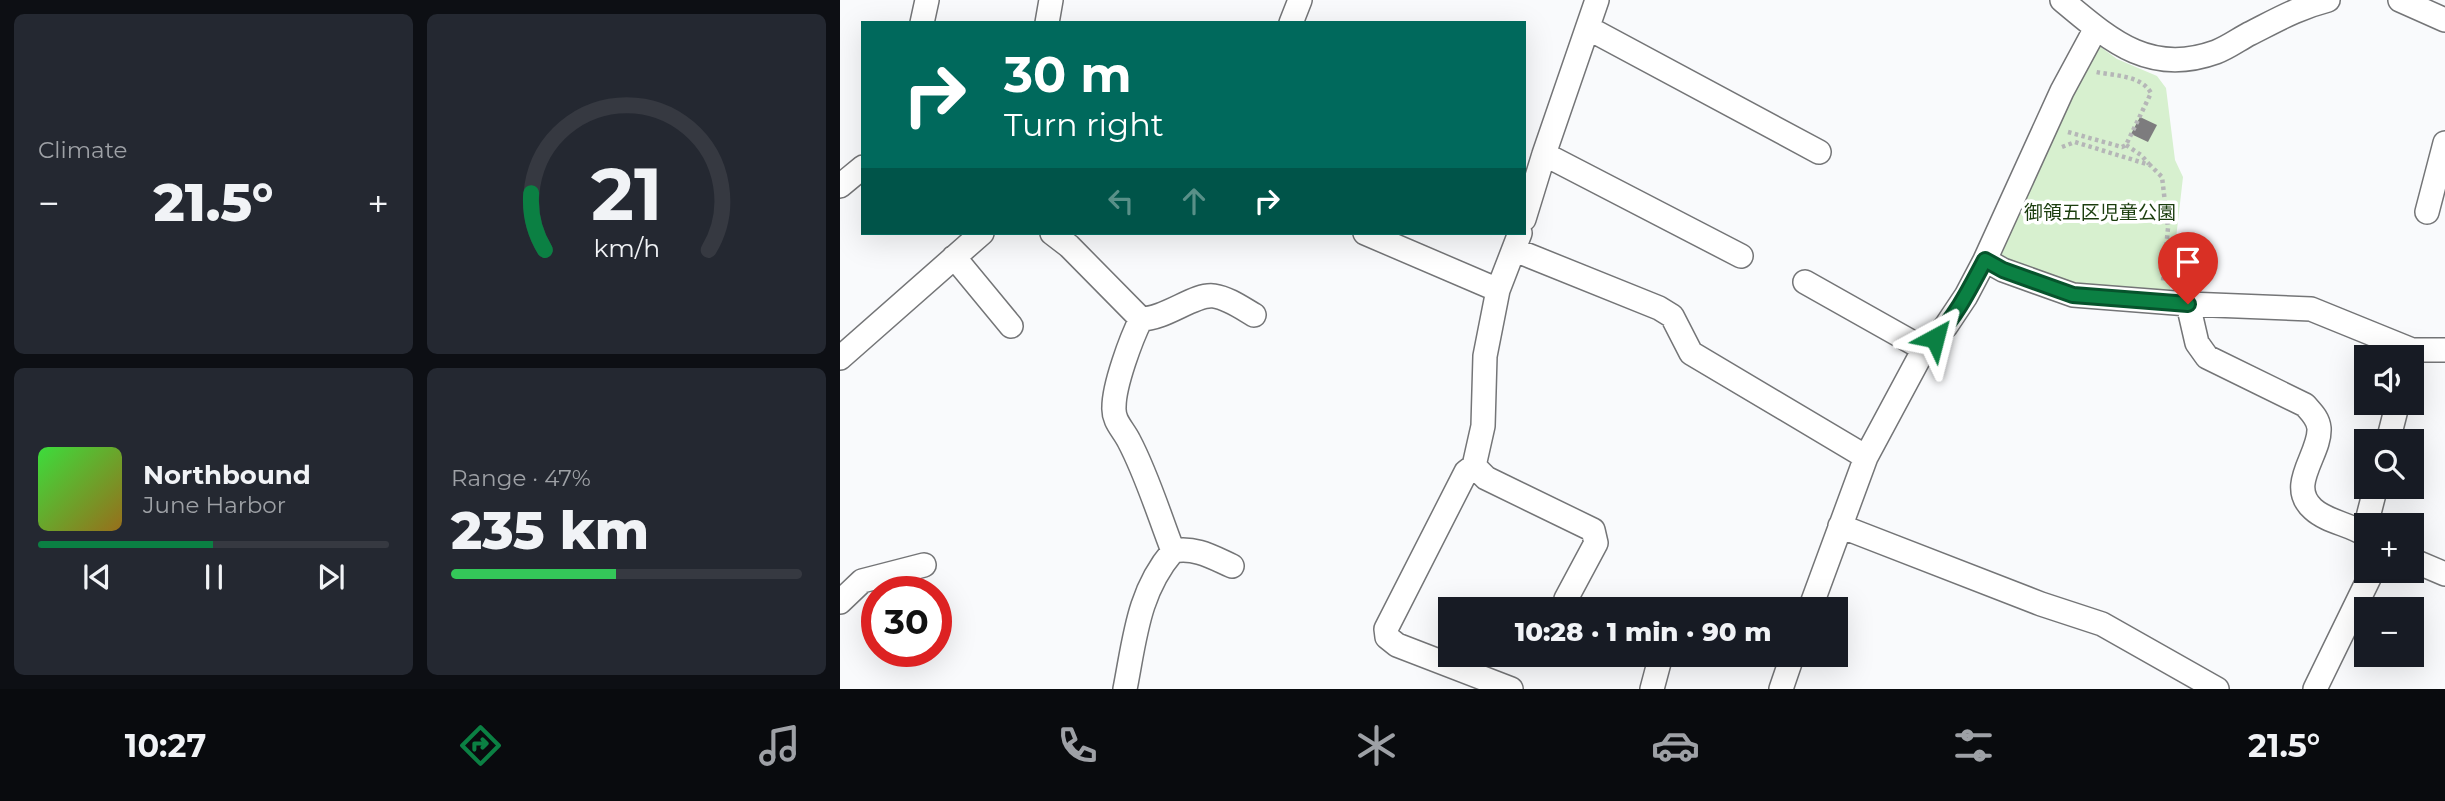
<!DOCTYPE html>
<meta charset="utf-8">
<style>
body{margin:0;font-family:Montserrat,"Noto Sans JP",sans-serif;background:#242831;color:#f1f3f6;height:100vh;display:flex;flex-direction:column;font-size:26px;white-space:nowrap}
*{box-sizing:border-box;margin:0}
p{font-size:23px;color:#9ea1a6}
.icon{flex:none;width:38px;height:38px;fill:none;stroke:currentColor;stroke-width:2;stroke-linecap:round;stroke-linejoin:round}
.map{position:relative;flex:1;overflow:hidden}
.sheet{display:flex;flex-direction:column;gap:14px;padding:14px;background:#0d0f14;width:840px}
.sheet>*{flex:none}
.guide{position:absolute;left:21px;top:21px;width:665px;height:214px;border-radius:0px;box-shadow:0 7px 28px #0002;background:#00695c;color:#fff;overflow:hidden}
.fabs{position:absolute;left:1514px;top:345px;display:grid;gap:14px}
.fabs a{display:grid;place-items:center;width:70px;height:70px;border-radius:0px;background:#171b24;box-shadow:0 7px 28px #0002;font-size:35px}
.speed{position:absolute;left:21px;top:576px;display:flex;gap:14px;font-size:35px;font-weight:700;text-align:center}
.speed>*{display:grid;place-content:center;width:91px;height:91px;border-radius:50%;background:#171b24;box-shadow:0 7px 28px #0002;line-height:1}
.speed .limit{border:10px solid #d22;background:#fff;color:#111}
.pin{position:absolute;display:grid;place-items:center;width:60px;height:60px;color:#fff;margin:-72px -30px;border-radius:50% 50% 50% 0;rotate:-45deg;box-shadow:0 0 7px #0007}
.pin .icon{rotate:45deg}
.me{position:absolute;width:77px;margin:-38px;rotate:38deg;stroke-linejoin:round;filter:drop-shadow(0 0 5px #0008)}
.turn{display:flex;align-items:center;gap:24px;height:147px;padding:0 28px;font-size:32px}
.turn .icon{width:91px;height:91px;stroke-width:2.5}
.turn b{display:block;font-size:49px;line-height:60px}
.lanes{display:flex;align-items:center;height:66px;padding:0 28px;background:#0003;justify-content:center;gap:35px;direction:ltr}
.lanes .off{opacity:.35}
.big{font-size:52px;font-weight:800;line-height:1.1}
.sheet .widget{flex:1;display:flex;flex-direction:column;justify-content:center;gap:10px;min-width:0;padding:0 24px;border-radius:10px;background:#242831}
.sheet .dial{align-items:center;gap:0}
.dial svg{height:182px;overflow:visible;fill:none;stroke:#363941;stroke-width:7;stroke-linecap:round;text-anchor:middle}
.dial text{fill:#f1f3f6;stroke:none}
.song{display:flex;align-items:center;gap:21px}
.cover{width:84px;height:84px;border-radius:10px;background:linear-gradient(135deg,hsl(120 70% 55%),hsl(40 70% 35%))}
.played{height:7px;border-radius:4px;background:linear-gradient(90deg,#0b8043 50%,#363941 50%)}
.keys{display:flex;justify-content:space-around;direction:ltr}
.heat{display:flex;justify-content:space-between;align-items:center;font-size:38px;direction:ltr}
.charge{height:10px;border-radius:5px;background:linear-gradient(90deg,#34c759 47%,#363941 0)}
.sheet .tiles{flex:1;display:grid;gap:14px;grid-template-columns:repeat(2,1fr)}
.trip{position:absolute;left:598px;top:597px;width:410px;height:70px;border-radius:0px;background:#171b24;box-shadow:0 7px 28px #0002;font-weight:800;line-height:70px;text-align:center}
.tabs{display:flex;height:112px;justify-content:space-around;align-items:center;background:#090b0e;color:#9ea1a6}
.tabs .icon{width:49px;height:49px}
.tabs .active{color:#0b8043}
.tabs b{font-size:32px;color:#f1f3f6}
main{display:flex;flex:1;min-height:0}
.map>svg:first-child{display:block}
.green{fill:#d7f0cf}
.building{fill:#7d7c7e}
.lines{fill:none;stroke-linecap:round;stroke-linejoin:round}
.minor-casing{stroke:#747577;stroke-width:26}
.path{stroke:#b5b6b7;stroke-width:4.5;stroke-dasharray:3.5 3.5;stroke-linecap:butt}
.minor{stroke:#fff;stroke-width:23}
.route-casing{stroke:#07532c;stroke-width:18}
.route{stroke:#0b8043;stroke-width:12}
.labels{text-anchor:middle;stroke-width:7;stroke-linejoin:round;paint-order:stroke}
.park-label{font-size:19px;fill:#1b3d0e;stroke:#fff}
</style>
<main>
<section class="sheet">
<div class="tiles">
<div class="widget"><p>Climate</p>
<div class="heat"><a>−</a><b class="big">21.5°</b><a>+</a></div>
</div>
<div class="widget dial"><svg viewBox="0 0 100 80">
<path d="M14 69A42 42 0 1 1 86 69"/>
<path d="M14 69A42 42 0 0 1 8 44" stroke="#0b8043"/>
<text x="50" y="56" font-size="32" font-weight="700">21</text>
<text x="50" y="72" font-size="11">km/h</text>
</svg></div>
<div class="widget">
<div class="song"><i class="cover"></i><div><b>Northbound</b><p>June Harbor</p></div></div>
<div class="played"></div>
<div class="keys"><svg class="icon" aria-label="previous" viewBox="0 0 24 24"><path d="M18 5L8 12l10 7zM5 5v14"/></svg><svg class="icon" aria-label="pause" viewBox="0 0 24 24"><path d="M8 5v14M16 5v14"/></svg><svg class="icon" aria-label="next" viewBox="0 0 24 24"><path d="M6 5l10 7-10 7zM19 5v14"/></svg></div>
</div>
<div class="widget"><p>Range · 47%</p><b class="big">235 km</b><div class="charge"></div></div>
</div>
</section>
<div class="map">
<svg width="1605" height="689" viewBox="0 0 1605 689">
<rect width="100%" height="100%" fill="#f9fafc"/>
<path class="green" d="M 1258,45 L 1277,59 L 1317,76 L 1326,88 L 1335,160 L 1343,177 L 1330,291 L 1245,289 L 1157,257 L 1199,158 Z"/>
<path class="building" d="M 1300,117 L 1317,125 L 1308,142 L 1291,134 Z"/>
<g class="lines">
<g class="minor-casing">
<path id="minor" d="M 1222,0 C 1271,41 1310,76 1376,52 C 1387,48 1398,40 1409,34 C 1437,20 1457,8 1488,0
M 1560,0 L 1605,20
M 82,23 L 87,0
M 207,23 L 211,0
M 451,23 L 460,0
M 748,28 L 979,152
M 704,154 L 901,256
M 0,186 L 23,167
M 1587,212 L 1605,143
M 684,219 L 704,154 L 757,0
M 212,233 L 229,246 L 301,319 C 291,339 274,385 274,407 C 273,421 283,429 289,441 C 307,475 319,515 333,551 C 298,592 295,638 285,689
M 525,233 L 658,290
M 680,233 L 658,290 L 645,356 L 643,426 L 634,466 L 646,478 L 753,530 L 756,543 L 726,599 L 725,609
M 675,250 L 819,308 L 832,316 L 851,353 L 1026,457
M 114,257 L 171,326
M 1145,260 L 1222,91 L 1256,28
M 965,282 L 1084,349
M 1348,304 L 1357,343 L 1367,357 L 1465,405 C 1471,412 1478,418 1479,428 C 1481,454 1446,485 1473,509 C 1487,522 1510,524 1526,535
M 301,319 C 326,319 355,293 374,296 C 388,298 402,308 414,315
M 0,358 L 142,233
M 1548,441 L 1558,402
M 634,466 L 626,472 L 546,629 L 547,637 L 557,645 L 671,689
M 1526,525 L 1536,486
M 1000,526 L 1201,604 L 1262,624 L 1377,689
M 333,551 C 356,547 372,557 392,566
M 1572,560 L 1605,574
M 0,602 L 22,581 L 84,565
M 970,609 L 1026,457 L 1084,349 L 1106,326 L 1126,296 L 1145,260 L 1163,270 L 1233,295 L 1348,304 L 1471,309 L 1572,350 L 1605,350
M 812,689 L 820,659 L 818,654
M 941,689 L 953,654
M 1475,689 L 1533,570"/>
</g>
<path class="path" d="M 1228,132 L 1282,147 L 1286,145 L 1311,93 C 1301,75 1275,76 1256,72
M 1286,145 L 1301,155 L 1309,164
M 1222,147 L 1235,142 L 1310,165 L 1322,177 L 1328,228 L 1323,281"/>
<use href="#minor" class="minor"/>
</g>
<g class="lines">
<g class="route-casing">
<path id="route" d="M 1095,338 C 1117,315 1130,288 1145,260 L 1163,270 L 1233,295 L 1348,304"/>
</g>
<use href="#route" class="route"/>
</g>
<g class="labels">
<g class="park-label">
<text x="1260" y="219">御領五区児童公園</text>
</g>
</g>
</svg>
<div class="fabs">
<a><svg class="icon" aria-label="sound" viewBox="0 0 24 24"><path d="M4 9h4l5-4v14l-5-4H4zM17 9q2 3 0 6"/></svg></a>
<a><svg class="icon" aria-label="search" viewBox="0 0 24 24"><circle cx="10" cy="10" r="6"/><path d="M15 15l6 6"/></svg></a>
<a>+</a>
<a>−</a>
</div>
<div class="speed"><div class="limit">30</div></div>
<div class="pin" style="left:1348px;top:304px;background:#d93025"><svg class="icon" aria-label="arrive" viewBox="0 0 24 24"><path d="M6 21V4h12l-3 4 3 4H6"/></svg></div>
<svg class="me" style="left:1095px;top:338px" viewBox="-20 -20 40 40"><path d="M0-17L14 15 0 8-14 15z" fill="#0b8043" stroke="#fff" stroke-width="4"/></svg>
<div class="trip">10:28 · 1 min · 90 m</div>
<div class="guide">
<div class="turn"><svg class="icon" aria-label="right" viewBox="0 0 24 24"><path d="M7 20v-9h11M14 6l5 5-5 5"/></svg><div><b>30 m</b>Turn right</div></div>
<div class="lanes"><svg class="icon off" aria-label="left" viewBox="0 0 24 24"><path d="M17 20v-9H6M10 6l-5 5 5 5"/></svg><svg class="icon off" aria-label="ahead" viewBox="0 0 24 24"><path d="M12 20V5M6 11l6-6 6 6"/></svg><svg class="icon" aria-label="right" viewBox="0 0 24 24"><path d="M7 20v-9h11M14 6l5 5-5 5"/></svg></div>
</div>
</div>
</main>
<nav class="tabs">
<b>10:27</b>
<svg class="icon active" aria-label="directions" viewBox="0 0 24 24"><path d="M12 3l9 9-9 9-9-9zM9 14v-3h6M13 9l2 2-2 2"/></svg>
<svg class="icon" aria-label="music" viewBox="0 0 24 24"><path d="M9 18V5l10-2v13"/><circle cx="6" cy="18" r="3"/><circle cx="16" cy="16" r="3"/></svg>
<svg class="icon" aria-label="phone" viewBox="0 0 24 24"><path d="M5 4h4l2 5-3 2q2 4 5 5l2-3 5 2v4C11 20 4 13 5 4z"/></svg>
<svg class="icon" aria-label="climate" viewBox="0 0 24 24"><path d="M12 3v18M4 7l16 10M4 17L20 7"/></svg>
<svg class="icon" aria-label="car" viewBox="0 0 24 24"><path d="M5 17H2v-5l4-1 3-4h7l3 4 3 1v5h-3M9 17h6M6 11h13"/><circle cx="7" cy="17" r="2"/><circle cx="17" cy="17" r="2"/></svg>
<svg class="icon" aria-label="filters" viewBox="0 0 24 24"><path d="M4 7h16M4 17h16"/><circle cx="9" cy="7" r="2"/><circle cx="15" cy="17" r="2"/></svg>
<b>21.5°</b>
</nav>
